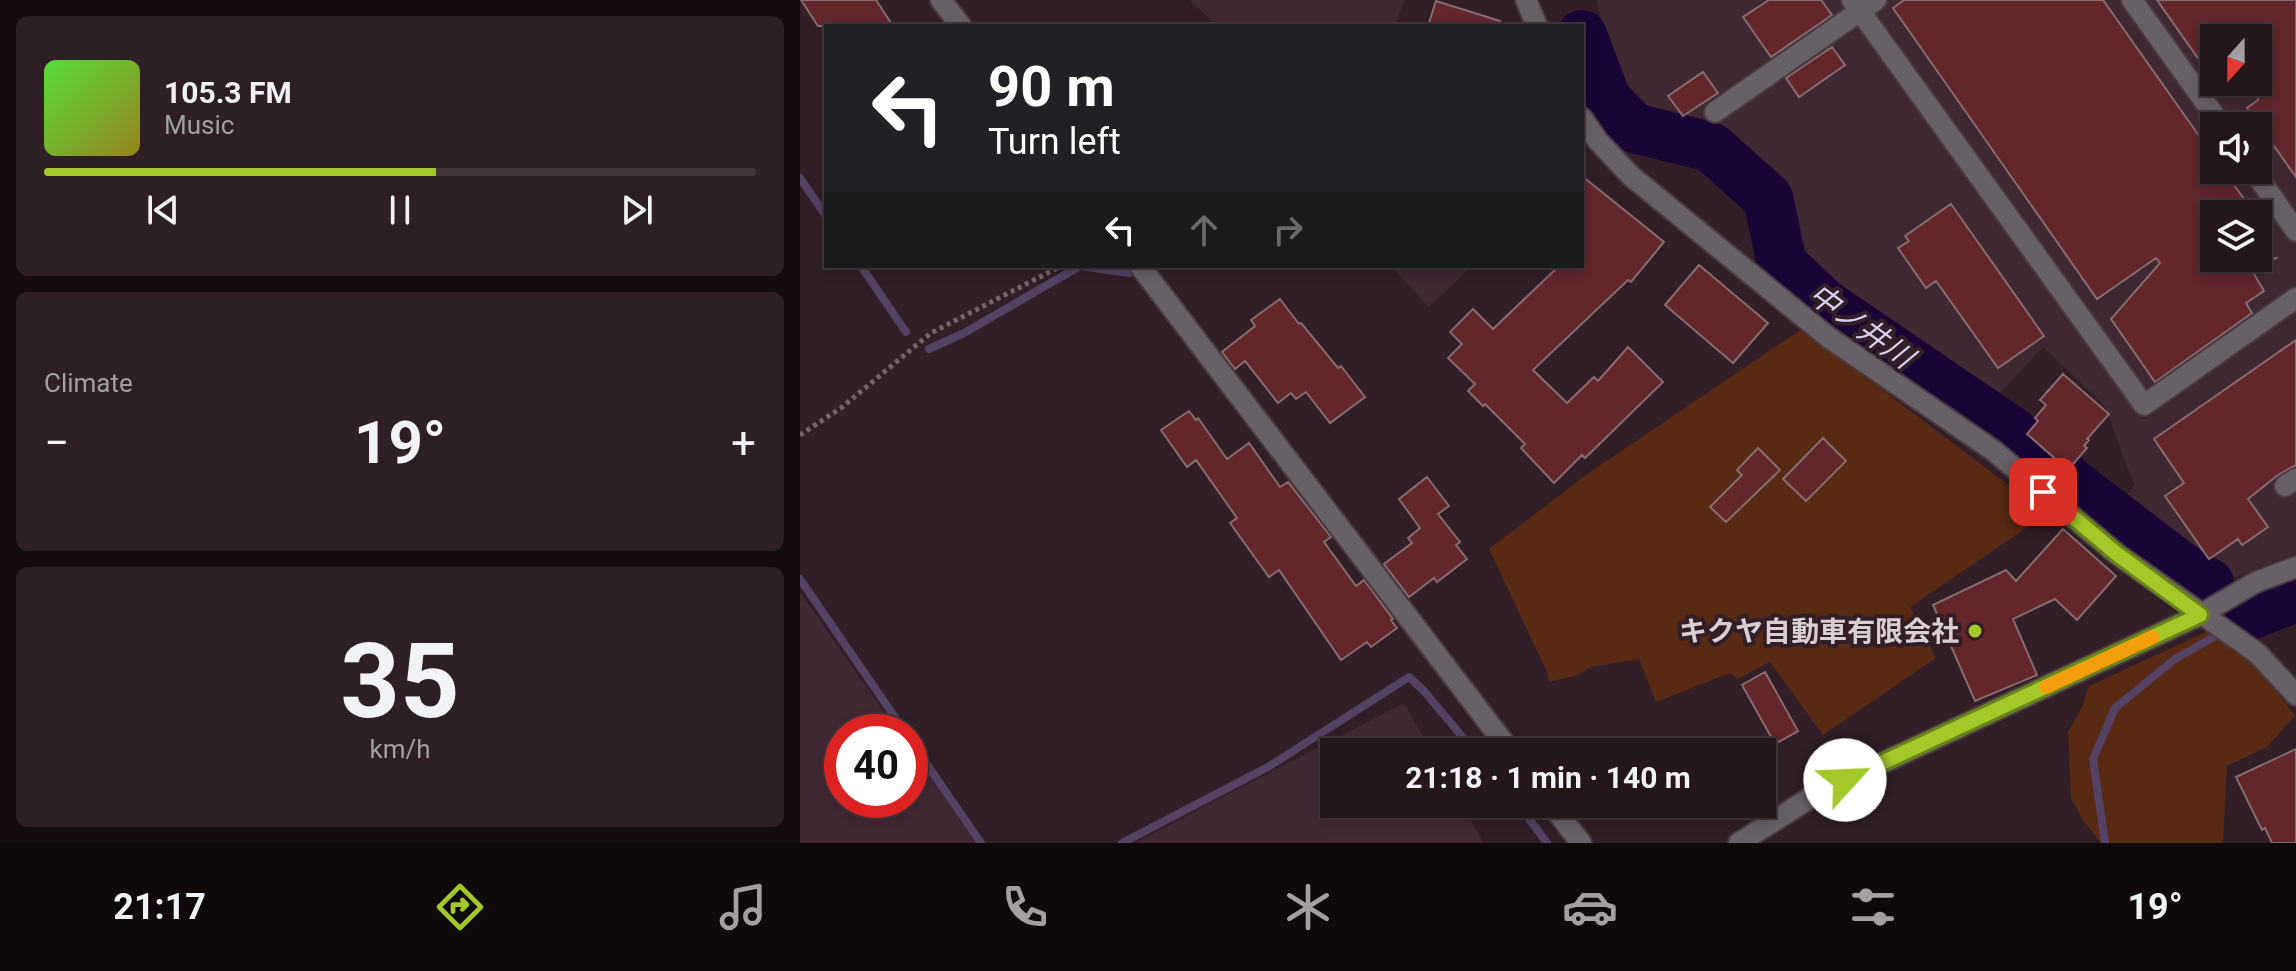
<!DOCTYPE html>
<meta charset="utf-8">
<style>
body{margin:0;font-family:Roboto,"Noto Sans JP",sans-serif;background:#2d1f25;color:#f1f3f6;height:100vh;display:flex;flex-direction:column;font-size:30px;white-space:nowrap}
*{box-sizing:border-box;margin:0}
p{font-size:26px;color:#a39fa3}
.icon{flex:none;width:44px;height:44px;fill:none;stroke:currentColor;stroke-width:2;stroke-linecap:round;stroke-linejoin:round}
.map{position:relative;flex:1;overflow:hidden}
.sheet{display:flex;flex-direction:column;gap:16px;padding:16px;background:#140c0f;width:800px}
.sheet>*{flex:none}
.guide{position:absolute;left:24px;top:24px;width:760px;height:244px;border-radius:0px;box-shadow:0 4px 12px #0003,0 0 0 2px #42353b;background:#202124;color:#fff;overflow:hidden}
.needle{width:52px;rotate:201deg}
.tools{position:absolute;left:1400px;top:24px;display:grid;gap:16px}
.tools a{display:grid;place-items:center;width:72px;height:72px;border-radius:0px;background:#25161c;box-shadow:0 4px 12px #0003,0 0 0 2px #42353b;font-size:40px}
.speed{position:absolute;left:24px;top:714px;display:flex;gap:16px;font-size:40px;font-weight:700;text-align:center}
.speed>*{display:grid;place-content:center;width:104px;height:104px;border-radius:50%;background:#25161c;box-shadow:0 4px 12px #0003,0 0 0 2px #42353b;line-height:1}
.speed .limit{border:12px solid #d22;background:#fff;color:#111}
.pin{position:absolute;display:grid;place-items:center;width:68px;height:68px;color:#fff;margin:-34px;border-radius:16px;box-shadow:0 4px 12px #0006}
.me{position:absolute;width:88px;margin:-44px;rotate:65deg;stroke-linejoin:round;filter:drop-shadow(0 0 6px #0008)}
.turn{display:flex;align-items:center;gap:28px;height:168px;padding:0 32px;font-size:36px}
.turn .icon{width:104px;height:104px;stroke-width:2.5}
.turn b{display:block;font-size:56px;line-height:68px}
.lanes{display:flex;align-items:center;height:76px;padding:0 32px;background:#0003;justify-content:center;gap:40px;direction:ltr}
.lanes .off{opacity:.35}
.big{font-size:60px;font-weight:700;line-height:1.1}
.sheet .card{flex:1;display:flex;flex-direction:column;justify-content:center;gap:12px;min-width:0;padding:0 28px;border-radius:12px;background:#2d1f25}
.sheet .dial{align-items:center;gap:0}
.dial b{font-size:104px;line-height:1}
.song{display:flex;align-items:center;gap:24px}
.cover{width:96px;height:96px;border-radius:12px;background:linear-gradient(135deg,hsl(110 70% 55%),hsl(50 70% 35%))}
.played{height:8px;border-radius:4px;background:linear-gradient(90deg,#a2c928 55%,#42353b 55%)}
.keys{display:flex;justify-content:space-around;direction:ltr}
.heat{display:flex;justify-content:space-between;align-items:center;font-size:44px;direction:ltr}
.trip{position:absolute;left:520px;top:738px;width:456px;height:80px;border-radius:0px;background:#25161c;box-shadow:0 4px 12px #0003,0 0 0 2px #42353b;font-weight:700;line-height:80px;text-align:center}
.tabs{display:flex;height:128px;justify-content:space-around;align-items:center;background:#0f090b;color:#a39fa3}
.tabs .icon{width:56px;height:56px}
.tabs .selected{color:#a2c928}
.tabs b{font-size:36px;color:#f1f3f6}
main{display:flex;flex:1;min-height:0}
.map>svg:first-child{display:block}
.built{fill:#402833;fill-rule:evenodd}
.green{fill:#582a14}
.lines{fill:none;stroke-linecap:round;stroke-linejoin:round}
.stream{stroke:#544164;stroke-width:8}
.river{stroke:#1a0435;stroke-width:50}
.building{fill:#62262b;stroke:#866c6d;stroke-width:2}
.minor-casing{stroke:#4c3a42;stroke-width:24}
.path{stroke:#75646b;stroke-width:5;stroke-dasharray:4 4;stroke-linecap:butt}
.minor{stroke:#676067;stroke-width:20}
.route-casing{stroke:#69831a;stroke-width:20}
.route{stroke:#a2c928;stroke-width:14}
.slow{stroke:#f59e0b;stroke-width:14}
.poi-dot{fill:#a2c928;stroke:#311e26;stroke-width:3}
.labels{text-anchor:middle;stroke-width:8;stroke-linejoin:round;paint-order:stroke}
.poi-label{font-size:28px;font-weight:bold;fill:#dbced3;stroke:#311e26;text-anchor:end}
.water-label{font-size:30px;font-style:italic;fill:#dad0f2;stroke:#311e26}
</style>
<main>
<section class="sheet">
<div class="card">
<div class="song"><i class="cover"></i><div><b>105.3 FM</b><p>Music</p></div></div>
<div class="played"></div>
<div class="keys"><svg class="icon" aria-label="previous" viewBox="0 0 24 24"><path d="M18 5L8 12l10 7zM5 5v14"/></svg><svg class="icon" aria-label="pause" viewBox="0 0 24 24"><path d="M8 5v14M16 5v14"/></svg><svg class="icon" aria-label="next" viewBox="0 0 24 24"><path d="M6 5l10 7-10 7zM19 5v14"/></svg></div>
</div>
<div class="card"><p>Climate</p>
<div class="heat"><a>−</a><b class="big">19°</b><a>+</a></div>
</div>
<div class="card dial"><b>35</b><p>km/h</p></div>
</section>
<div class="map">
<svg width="1496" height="843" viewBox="0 0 1496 843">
<rect width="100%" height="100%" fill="#311e26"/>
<path class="built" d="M 390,0 L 604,0 L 595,26 L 417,26 Z
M 796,0 L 1496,0 L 1496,553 L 1428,580 L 1373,545 L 1320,505 L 1334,485 L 1305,406 L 1243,347 L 1200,393 L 1141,355 L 1136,360 L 1091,333 L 1040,291 L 1008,258 L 975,170 L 919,132 L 844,110 L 835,102 L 819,78 ZM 1414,38 L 1458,38 L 1458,82 L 1414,82 ZM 1414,126 L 1458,126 L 1458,170 L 1414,170 ZM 1414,214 L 1458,214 L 1458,258 L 1414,258 Z
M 591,266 L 672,266 L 629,307 Z
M 0,592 L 98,732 L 42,732 L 42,800 L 110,800 L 110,749 L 176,843 L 0,843 Z
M 604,703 L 632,752 L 534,752 L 534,804 L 661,804 L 684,843 L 334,843 Z"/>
<path class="green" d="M 1002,329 L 1247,514 L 1110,607 L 1136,658 L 1023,735 L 970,662 L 938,679 L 930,673 L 856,702 L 839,659 L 791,667 L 778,675 L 749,682 L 748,674 L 689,549 L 790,472 Z
M 1408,631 L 1461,670 L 1495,716 L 1467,747 L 1427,766 L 1423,843 L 1301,843 L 1284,822 L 1271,798 L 1268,732 L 1282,707 L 1289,686 Z"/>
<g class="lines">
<path class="stream" d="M 0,178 L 26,216
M 61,266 L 106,332
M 129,349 L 164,333 L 280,266 L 329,273
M 0,579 L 105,732
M 110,740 L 181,843
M 718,804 L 747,843
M 322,843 L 468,767 L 609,677 L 624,691 L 675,752
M 1305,843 L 1293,759 L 1315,708 L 1375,659 L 1414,637"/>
<path class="river" d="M 782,35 L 806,99 L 834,128 L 911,147 L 968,198 L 982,264 L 1026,305 L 1214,433 L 1273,484 L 1392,575 L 1409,583
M 1450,615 L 1496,597"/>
</g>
<path class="building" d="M 1,0 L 76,0 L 93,26 L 18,26 Z
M 969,0 L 1021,0 L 1032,15 L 971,57 L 943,17 Z
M 1104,0 L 1303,0 L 1414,157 L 1414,170 L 1423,170 L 1455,214 L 1414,214 L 1414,258 L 1476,258 L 1454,274 L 1464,291 L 1446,303 L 1452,313 L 1355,382 L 1311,319 L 1360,263 L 1356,258 L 1297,299 L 1093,8 Z
M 1357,0 L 1496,0 L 1496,177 L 1447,108 L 1458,100 L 1458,38 L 1414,38 L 1414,81 Z
M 636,1 L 700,21 L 699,26 L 628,26 Z
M 1032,47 L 1045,65 L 999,97 L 986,78 Z
M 903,72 L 918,93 L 883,116 L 868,96 Z
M 782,176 L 864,242 L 831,282 L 828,280 L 733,370 L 767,403 L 794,377 L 798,381 L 828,347 L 863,382 L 785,458 L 782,455 L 754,483 L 721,448 L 725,444 L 685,404 L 683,406 L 668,391 L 675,384 L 648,358 L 662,344 L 650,332 L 673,309 L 693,329 L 759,266 L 782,266 Z
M 1151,204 L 1244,336 L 1198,368 L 1136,281 L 1126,288 L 1098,248 L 1109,241 L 1105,236 Z
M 899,265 L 968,323 L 933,363 L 865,305 Z
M 480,299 L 499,324 L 501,323 L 538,368 L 541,366 L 565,397 L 530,423 L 506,392 L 496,399 L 491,393 L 478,403 L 445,361 L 435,369 L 422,352 L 455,326 L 451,320 Z
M 1496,340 L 1496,465 L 1478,475 L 1448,499 L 1468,527 L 1442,545 L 1438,539 L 1409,559 L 1365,496 L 1384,483 L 1354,439 Z
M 1263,374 L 1309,414 L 1287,439 L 1289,440 L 1284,446 L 1287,448 L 1268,470 L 1227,434 L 1238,421 L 1235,418 L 1246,405 L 1240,400 Z
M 389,411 L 396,420 L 398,418 L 427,459 L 449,443 L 480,487 L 488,482 L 531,537 L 524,542 L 556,586 L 564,580 L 593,619 L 591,620 L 597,628 L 571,647 L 567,642 L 541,660 L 479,570 L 469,577 L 430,523 L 437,518 L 396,460 L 387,467 L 361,430 Z
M 1023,438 L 1046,461 L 1006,501 L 983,479 Z
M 958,448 L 980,470 L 926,522 L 910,507 L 942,475 L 937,470 Z
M 627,477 L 649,506 L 638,514 L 660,542 L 656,545 L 667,559 L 637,582 L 634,578 L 609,597 L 584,564 L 612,543 L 608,538 L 620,528 L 599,499 Z
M 1263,529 L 1316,576 L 1277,620 L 1255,599 L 1213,619 L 1237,675 L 1175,701 L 1133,605 L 1206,570 L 1216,581 Z
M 965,672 L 998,731 L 975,744 L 942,685 Z
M 1496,749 L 1496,843 L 1472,843 L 1465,828 L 1462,830 L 1436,777 Z"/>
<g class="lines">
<g class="minor-casing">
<path id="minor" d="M 141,0 L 161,26
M 726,0 L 737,26
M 1052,0 L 1344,405 L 1496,298
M 1332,0 L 1422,126
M 915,112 L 1076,0
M 782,118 L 798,141 L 831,176 L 1028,337 L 1194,451 L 1317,554 L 1457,653 L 1496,695
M 1453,170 L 1496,231
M 340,266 L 711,752
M 1485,486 L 1496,479
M 751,804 L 781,843
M 939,843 L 1018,793 L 1400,615 L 1456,582 L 1496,567"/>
</g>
<path class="path" d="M 0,435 L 41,408 L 131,333 L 261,266"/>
<use href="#minor" class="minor"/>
</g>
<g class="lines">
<g class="route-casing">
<path id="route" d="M 1045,780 L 1400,615 L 1317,554 L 1243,492"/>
</g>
<use href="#route" class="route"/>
<path class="slow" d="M 1246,687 L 1353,637"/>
</g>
<circle class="poi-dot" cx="1175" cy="631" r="8"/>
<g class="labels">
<g class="poi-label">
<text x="1159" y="641">キクヤ自動車有限会社</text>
</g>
<g class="water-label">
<text transform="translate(1061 326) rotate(36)" y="10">中ノ井川</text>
</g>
</g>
</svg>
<div class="tools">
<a><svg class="needle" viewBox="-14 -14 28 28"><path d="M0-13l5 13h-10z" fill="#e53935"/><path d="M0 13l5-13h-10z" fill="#a39fa3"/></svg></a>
<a><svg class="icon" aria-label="sound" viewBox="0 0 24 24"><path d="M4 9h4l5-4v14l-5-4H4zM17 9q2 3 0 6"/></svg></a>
<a><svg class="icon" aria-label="layers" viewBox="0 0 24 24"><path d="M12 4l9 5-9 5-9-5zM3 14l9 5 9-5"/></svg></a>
</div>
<div class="speed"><div class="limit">40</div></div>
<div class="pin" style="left:1243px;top:492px;background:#d93025"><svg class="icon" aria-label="arrive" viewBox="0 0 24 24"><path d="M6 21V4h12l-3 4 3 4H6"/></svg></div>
<svg class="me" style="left:1045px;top:780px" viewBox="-20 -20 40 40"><circle r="19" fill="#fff"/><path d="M0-13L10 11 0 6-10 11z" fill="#a2c928"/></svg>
<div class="trip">21:18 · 1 min · 140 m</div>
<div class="guide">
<div class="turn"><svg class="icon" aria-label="left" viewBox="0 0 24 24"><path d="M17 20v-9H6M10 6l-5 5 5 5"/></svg><div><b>90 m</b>Turn left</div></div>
<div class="lanes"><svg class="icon" aria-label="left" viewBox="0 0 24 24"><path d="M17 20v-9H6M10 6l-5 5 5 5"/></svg><svg class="icon off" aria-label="ahead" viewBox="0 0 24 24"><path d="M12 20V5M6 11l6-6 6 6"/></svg><svg class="icon off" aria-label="right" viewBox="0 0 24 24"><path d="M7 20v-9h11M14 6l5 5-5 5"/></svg></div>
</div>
</div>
</main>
<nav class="tabs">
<b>21:17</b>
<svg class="icon selected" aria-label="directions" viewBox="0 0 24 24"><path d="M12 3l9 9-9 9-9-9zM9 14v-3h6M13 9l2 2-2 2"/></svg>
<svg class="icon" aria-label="music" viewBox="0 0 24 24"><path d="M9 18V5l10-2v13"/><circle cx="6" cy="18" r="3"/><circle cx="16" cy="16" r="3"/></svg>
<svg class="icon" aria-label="phone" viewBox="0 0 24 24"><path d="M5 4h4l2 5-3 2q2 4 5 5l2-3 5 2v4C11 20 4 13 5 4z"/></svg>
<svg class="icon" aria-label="climate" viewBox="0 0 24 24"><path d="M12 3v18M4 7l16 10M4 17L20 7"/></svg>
<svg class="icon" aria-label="car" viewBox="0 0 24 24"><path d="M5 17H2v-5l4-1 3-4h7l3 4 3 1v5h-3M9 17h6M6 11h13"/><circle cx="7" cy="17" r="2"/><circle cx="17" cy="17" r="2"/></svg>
<svg class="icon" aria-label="filters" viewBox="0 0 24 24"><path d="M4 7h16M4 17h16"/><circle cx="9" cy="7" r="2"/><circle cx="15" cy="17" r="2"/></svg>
<b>19°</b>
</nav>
